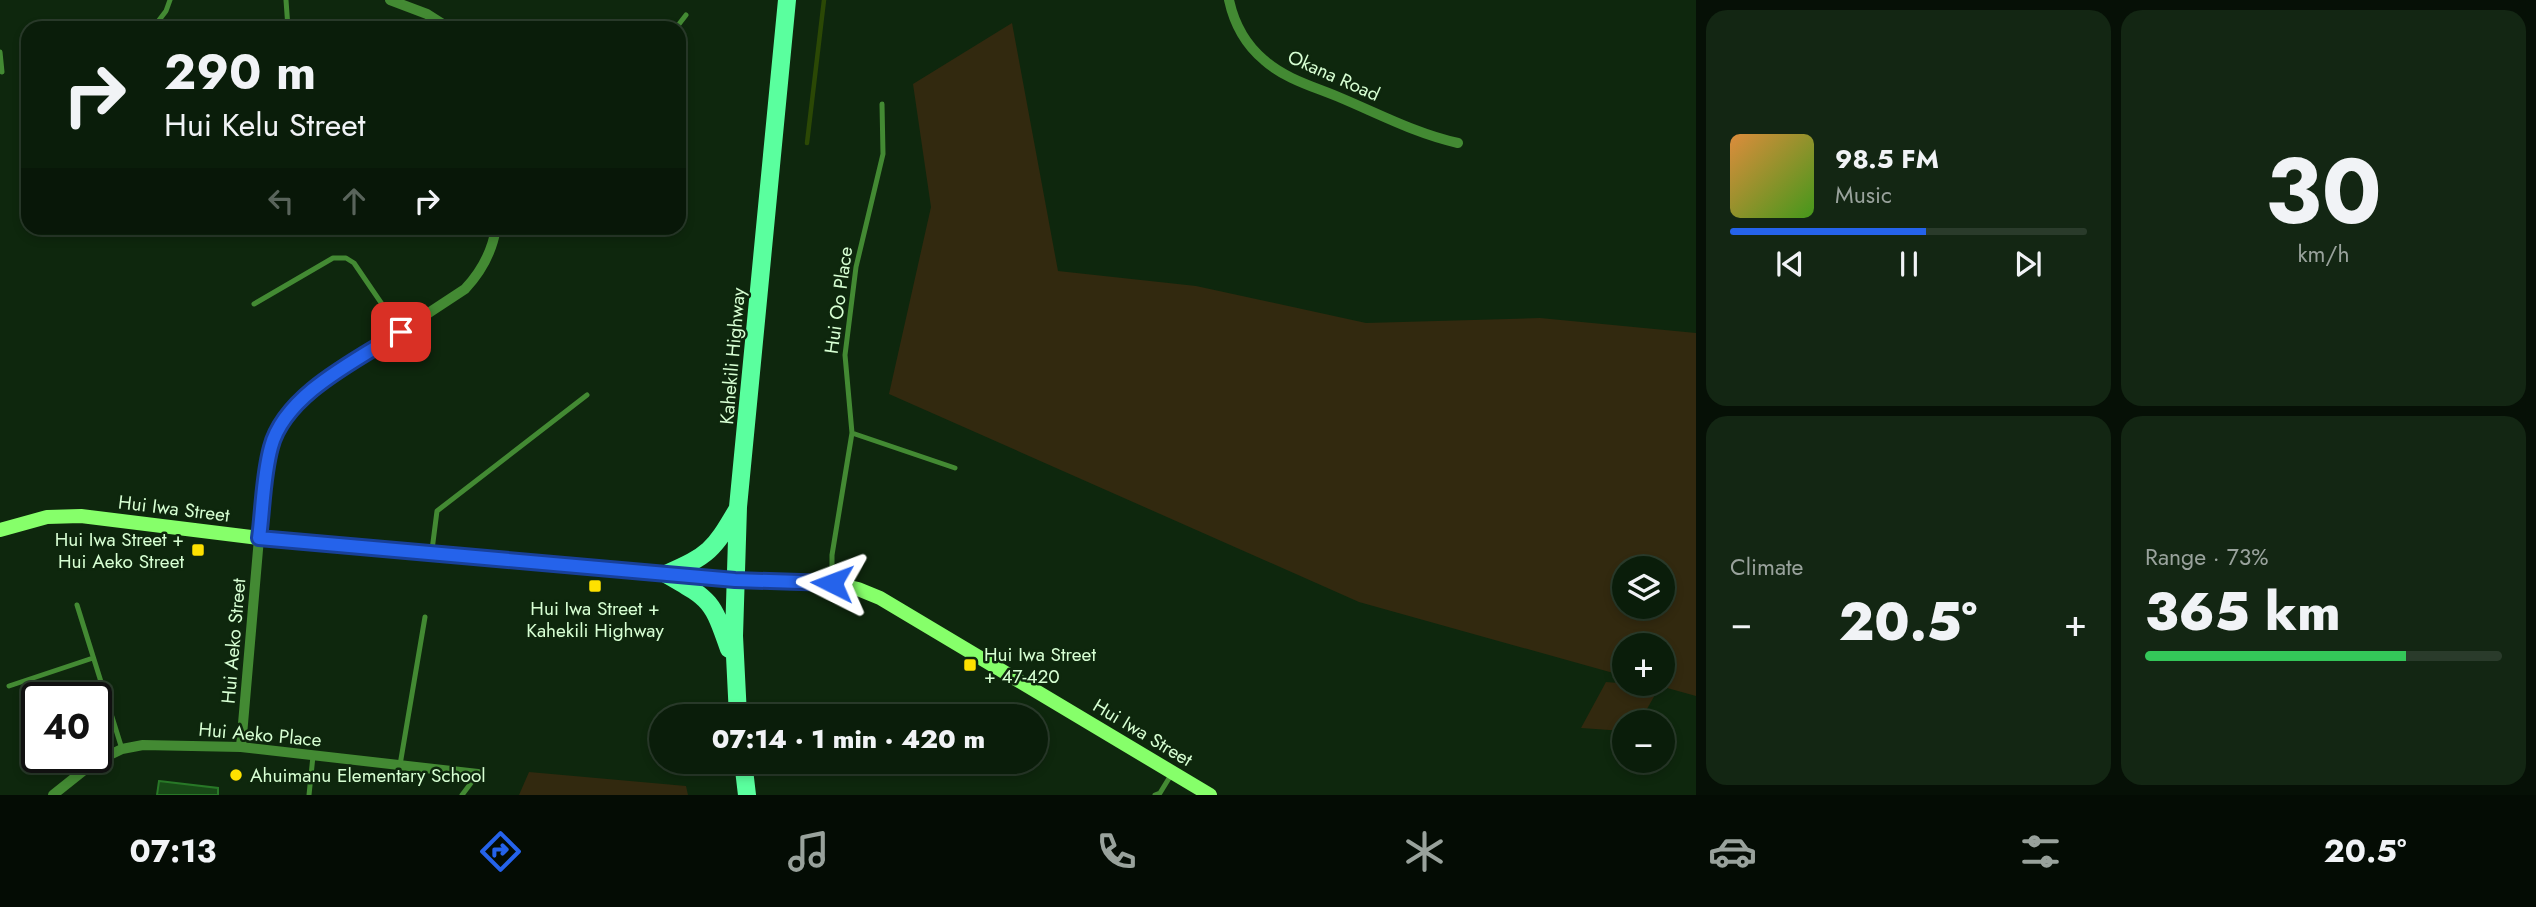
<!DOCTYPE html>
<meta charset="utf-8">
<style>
body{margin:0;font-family:Jost,sans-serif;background:#132613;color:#f1f3f6;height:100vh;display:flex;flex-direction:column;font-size:26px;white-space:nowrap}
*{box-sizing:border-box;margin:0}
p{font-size:23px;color:#99a29c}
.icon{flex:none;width:38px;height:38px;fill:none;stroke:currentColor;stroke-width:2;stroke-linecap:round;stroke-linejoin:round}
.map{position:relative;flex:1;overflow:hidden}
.drawer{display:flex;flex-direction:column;gap:10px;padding:10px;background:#061006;width:840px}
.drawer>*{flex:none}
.hud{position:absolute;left:21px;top:21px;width:665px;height:214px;border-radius:21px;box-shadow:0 4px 10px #0003,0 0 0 2px #2a3b2b;background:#0a1d0a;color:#f1f3f6;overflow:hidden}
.buttons{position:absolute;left:1612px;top:556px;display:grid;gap:14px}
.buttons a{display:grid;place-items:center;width:63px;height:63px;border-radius:50%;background:#0a1d0a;box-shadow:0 4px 10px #0003,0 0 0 2px #2a3b2b;font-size:35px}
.speed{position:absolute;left:21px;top:682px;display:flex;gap:14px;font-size:35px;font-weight:700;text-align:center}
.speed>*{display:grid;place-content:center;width:91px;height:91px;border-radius:50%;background:#0a1d0a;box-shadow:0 4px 10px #0003,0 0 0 2px #2a3b2b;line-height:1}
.speed .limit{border:4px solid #111;border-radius:10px;background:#fff;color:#111}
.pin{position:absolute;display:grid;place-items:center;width:60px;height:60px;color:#fff;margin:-30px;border-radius:14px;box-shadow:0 4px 10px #0006}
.me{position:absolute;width:77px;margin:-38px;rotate:273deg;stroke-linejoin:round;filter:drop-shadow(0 0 5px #0008)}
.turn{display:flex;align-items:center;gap:24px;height:147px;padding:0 28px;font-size:32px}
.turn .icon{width:91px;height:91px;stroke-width:2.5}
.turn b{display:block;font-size:49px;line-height:60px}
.lanes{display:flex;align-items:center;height:66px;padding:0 28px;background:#0003;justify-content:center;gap:35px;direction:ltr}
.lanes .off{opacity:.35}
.big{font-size:52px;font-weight:800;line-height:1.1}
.drawer .card{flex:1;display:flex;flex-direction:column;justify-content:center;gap:10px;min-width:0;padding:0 24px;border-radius:21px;background:#132613}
.drawer .dial{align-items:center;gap:0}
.dial b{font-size:91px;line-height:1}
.song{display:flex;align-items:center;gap:21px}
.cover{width:84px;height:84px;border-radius:10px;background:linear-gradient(135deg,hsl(30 70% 55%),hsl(100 70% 35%))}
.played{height:7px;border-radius:4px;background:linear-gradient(90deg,#2563eb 55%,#2a3b2b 55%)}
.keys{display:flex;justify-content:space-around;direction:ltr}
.heat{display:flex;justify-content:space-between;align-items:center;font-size:38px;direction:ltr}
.charge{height:10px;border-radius:5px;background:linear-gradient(90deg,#34c759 73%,#2a3b2b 0)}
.drawer .tiles{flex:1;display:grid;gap:10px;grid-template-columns:repeat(2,1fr)}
.trip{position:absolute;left:649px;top:704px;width:399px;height:70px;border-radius:35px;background:#0a1d0a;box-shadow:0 4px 10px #0003,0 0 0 2px #2a3b2b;font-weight:800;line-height:70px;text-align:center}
.menu{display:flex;height:112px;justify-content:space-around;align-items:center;background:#040c04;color:#99a29c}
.menu .icon{width:49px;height:49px}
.menu .current{color:#2563eb}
.menu b{font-size:32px;color:#f1f3f6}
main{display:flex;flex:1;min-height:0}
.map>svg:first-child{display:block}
.green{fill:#32290f;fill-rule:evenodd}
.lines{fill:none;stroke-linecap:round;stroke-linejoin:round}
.stream{stroke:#2b4805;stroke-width:4.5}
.building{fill:#184a17;stroke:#287827;stroke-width:2}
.lane{stroke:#438a33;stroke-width:5}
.street{stroke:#438a33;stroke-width:10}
.secondary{stroke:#86ff6a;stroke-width:14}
.primary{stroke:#5aff9e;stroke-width:18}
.route-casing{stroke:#184099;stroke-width:18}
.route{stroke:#2563eb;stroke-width:12}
.poi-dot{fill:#fee100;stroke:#0e270d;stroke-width:2.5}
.labels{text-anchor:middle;stroke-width:5;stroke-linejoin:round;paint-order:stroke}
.street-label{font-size:19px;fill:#d7ffd3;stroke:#0e270d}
.poi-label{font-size:19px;fill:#d7ffd3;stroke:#0e270d;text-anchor:start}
</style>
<main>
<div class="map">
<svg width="1696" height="795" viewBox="0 0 1696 795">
<rect width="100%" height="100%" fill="#0e270d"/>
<path class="green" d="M 1012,23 L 1058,271 L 1196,286 L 1366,323 L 1540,318 L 1696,333 L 1696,696 L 1660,686 L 1639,723 L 1624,723 L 1624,731 L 1581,728 L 1606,682 L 1655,686 L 1653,684 L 1662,684 L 1662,646 L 1624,646 L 1624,676 L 1359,602 L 889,394 L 931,207 L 913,84 ZM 1624,569 L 1662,569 L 1662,607 L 1624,607 Z
M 529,772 L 686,786 L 688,795 L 519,795 Z"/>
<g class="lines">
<path class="stream" d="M 807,143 L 824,0"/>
</g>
<path class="building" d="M 159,781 L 218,788 L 218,795 L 157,795 Z"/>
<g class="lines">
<path class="lane" d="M 286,0 L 288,28
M 153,28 L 166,11 L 170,0
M 676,28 L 686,15
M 0,52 L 2,72
M 254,304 L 333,258 L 346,258 L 354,263 L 401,332
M 852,433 L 955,468
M 432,550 L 437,511 L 587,395
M 832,580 L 832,555 L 852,433 L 845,355 L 856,267 L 883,154 L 882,104
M 77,605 L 122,749
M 9,686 L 93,658
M 400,765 L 425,617
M 309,795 L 313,756
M 462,795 L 477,775
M 1155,795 L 1160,793 L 1171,775"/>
<path class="street" d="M 390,0 L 427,14 L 449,28
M 1229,0 C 1234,23 1246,45 1264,60 C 1285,79 1315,87 1341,98 C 1379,114 1417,134 1458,143
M 241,747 L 259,538 L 270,450 L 284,418 L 307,393 L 465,289 C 482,271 492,252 496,228
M 53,795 L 93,763 L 122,749 L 143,745 L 241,747 L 478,774"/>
<path class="secondary" d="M 0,530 L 47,517 L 81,516 L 259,538 L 666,574 L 735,580 L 832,583 L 858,589 L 880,598 L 1210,795"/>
<path class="primary" d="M 666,574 C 711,600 712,600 729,649
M 666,574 C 709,555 713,551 737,510
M 738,716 L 734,636 L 738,507 L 787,0
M 743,761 L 747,795"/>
</g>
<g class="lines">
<g class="route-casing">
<path id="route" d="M 401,332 C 357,360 285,394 271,447 C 263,476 263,508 259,538 L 735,580 L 832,583"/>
</g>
<use href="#route" class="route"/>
</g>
<g class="poi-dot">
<rect x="191" y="543" width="14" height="14" rx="3.5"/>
<rect x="588" y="579" width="14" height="14" rx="3.5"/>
<rect x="963" y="658" width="14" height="14" rx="3.5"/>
<circle cx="236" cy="775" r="7"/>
</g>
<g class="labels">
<g class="street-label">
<text transform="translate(1334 75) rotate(24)" y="7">Okana Road</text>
<text transform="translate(838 300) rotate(-82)" y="7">Hui Oo Place</text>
<text transform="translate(732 356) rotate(-85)" y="7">Kahekili Highway</text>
<text transform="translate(174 508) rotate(7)" y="7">Hui Iwa Street</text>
<text transform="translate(233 641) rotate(-85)" y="7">Hui Aeko Street</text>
<text transform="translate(1143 732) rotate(31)" y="7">Hui Iwa Street</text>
<text transform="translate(260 734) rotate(5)" y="7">Hui Aeko Place</text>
</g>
<g class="poi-label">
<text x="184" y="546" text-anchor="end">Hui Iwa Street +<tspan x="184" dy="22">Hui Aeko Street</tspan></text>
<text x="595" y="615" text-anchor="middle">Hui Iwa Street +<tspan x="595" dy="22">Kahekili Highway</tspan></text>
<text x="984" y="661">Hui Iwa Street<tspan x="984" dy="22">+ 47-420</tspan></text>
<text x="250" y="782">Ahuimanu Elementary School</text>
</g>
</g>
</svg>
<div class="buttons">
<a><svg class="icon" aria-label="layers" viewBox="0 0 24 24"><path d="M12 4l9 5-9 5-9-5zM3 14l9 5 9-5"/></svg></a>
<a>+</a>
<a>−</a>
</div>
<div class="speed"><div class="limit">40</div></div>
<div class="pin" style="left:401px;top:332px;background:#d93025"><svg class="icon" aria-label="arrive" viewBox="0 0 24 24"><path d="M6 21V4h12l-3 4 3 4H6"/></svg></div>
<svg class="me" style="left:832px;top:583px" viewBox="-20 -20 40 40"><path d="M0-17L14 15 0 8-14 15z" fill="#2563eb" stroke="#fff" stroke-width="4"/></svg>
<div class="trip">07:14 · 1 min · 420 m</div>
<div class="hud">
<div class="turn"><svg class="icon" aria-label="right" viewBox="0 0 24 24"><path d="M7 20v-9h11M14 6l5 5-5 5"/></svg><div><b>290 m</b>Hui Kelu Street</div></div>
<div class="lanes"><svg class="icon off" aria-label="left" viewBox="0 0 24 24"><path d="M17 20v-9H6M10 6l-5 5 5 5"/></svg><svg class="icon off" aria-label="ahead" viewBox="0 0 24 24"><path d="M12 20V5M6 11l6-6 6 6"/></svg><svg class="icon" aria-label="right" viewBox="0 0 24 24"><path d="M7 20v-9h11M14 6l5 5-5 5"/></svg></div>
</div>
</div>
<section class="drawer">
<div class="tiles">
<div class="card">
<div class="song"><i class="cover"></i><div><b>98.5 FM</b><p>Music</p></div></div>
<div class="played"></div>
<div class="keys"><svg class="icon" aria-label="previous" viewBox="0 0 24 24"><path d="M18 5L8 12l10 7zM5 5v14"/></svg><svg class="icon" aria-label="pause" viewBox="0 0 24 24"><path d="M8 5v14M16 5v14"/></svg><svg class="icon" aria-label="next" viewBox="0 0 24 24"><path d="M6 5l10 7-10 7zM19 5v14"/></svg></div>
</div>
<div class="card dial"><b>30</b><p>km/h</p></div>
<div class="card"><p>Climate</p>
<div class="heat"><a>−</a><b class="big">20.5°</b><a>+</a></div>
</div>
<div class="card"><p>Range · 73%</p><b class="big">365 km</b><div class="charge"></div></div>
</div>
</section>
</main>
<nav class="menu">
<b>07:13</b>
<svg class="icon current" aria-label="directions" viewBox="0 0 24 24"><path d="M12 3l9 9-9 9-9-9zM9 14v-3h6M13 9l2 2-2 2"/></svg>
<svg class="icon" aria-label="music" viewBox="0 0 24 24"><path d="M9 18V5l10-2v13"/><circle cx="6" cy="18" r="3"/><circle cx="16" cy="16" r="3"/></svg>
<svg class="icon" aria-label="phone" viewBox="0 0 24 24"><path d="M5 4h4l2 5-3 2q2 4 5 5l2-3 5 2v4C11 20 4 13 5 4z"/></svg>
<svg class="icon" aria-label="climate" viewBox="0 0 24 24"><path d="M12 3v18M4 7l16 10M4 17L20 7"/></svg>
<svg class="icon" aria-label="car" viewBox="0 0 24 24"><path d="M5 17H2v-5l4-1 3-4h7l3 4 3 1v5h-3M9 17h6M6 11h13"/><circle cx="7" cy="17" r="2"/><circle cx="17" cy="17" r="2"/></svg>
<svg class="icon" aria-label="filters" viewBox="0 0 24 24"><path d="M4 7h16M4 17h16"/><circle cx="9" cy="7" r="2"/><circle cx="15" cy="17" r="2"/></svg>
<b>20.5°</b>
</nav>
